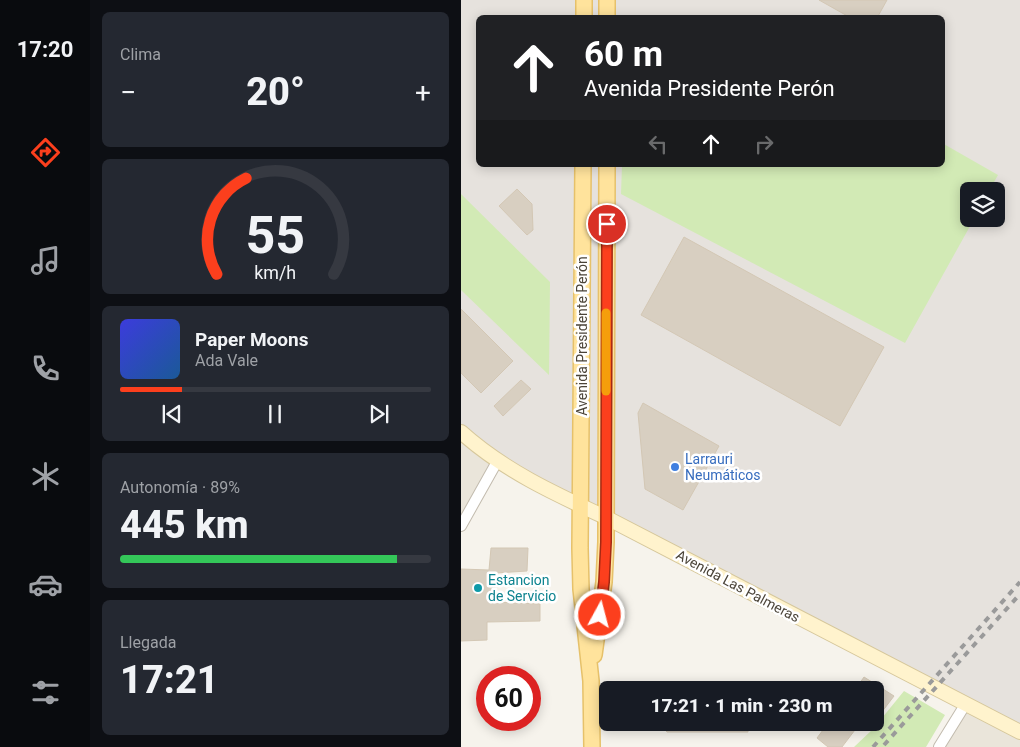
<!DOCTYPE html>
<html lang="es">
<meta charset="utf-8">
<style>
body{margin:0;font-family:Roboto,sans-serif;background:#242831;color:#f1f3f6;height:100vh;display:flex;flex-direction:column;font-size:19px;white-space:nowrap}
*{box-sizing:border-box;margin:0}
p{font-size:16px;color:#9ea1a6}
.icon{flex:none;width:28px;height:28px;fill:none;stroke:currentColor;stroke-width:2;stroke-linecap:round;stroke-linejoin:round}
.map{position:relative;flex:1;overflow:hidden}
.panel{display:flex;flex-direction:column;gap:12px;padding:12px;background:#0d0f14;width:371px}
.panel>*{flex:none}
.top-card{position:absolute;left:15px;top:15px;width:469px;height:152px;border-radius:8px;box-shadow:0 2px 12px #0003;background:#202124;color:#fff;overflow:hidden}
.tools{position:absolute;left:499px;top:182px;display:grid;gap:10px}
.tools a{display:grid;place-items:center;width:45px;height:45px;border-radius:8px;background:#171b24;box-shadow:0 2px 12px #0003;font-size:25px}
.speed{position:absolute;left:15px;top:666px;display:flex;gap:10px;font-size:25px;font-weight:700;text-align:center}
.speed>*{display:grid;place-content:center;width:65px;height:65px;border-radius:50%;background:#171b24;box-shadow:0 2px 12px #0003;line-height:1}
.speed .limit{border:8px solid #d22;background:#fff;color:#111}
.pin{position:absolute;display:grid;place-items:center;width:42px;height:42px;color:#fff;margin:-21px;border:2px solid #fff;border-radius:50%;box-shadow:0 1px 5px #0007}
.me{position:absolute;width:55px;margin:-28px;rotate:7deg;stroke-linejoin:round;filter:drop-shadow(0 0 4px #0008)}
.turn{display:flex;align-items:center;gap:18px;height:105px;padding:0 25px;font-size:22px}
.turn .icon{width:65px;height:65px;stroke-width:2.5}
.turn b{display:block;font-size:35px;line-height:42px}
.lanes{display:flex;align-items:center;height:48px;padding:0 25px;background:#0003;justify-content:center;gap:25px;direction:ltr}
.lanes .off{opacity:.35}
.big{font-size:38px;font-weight:800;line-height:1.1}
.panel .tile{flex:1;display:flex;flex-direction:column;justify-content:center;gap:8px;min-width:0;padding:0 18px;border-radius:8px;background:#242831}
.panel .dial{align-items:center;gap:0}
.dial svg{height:130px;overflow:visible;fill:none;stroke:#363941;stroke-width:7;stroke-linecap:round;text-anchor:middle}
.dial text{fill:#f1f3f6;stroke:none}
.song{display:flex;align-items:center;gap:15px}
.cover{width:60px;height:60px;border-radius:8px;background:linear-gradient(135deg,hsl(240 70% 55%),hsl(210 70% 35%))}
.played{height:5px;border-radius:2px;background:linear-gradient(90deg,#fc3f1d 20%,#363941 20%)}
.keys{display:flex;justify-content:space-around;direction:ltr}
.heat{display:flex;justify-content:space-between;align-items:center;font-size:28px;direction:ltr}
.charge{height:8px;border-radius:4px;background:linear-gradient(90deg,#34c759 89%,#363941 0)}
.trip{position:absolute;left:138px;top:681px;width:285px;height:50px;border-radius:8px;background:#171b24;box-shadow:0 2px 12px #0003;font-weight:800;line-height:50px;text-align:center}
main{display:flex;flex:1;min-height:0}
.dock{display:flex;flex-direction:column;width:90px;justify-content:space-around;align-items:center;background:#090b0e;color:#9ea1a6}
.dock .icon{width:35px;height:35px}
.dock .on{color:#fc3f1d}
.dock b{font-size:22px;color:#f1f3f6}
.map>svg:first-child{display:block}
.residential{fill:#eae5da}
.industrial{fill:#e6e2dd;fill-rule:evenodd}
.green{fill:#d2eab5}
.building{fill:#d8cfc1;stroke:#d3c7b4}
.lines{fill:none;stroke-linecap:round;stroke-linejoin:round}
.street-casing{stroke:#c2bbae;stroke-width:12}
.secondary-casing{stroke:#d6c79b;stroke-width:16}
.primary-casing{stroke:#e6c16a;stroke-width:18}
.street{stroke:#fff;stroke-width:10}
.secondary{stroke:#fff3cd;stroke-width:14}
.primary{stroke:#ffe39c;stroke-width:15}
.rail{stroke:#9a9a9a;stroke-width:4;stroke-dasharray:6 6;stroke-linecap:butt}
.route-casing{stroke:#a42913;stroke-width:12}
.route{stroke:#fc3f1d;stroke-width:9}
.slow{stroke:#f59e0b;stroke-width:9}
.shop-dot{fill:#3f7fe0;stroke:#fff;stroke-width:2}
.culture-dot{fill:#0f9aa8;stroke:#fff;stroke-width:2}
.labels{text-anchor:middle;stroke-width:5;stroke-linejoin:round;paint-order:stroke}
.street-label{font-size:14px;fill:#4b4439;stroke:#fff}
.shop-label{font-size:14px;fill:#366cbe;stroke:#fff;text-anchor:start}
.culture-label{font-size:14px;fill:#0d838f;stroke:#fff;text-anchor:start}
</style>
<main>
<nav class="dock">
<b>17:20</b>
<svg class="icon on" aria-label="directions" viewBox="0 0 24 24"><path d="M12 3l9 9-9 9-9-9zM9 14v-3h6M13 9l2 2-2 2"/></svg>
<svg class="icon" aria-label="music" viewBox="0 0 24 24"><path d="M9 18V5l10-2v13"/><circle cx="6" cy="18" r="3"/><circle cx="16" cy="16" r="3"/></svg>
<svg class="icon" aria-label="phone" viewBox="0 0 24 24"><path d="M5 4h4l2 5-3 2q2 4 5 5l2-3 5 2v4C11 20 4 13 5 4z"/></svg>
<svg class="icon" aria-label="climate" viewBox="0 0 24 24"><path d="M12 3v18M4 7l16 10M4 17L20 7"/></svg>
<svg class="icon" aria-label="car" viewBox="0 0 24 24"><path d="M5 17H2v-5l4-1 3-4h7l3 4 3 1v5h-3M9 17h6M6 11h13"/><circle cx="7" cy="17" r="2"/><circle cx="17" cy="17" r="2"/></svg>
<svg class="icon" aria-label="filters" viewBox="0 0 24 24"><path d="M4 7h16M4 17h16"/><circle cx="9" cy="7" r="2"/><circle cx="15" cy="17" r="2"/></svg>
</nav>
<section class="panel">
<div class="tile"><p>Clima</p>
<div class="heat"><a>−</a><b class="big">20°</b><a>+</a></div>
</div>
<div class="tile dial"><svg viewBox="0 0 100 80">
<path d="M14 69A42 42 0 1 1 86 69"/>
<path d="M14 69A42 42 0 0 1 32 10" stroke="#fc3f1d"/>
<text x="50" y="56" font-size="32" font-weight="700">55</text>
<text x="50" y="72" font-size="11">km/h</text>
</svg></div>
<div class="tile">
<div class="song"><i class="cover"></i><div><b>Paper Moons</b><p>Ada Vale</p></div></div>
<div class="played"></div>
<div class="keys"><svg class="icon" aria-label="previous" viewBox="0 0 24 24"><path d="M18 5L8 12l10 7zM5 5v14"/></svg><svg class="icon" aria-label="pause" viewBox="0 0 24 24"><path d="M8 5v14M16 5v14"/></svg><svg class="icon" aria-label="next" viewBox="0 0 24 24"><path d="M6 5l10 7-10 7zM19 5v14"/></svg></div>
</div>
<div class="tile"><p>Autonomía · 89%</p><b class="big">445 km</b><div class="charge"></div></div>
<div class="tile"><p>Llegada</p><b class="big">17:21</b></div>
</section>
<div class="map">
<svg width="559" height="747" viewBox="0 0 559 747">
<rect width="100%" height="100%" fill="#f6f3ec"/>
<path class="residential" d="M 0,432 L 37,460 L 0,526 Z
M 504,705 L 559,732 L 559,747 L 478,747 Z"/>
<path class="industrial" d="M 0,0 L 559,0 L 559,732 L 144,517 L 0,432 ZM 18,18 L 481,18 L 481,165 L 18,165 ZM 508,191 L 535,191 L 535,219 L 508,219 Z"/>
<path class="green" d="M 481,143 L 537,175 L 528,191 L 508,191 L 508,219 L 513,219 L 444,343 L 160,194 L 161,165 L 481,165 Z
M 0,194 L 89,282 L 88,375 L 0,290 Z
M 443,691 L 484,715 L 465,747 L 393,747 L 412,729 Z"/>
<path class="building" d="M 358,0 L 426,0 L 416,18 L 390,18 Z
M 56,189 L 71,204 L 72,230 L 66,235 L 38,206 Z
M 223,237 L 423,347 L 379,426 L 180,315 Z
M 0,309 L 52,361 L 20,393 L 0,373 Z
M 60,380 L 70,389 L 42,416 L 33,406 Z
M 182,403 L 258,446 L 222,510 L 184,489 L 177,413 Z
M 30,548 L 67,548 L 66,571 L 35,573 L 33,602 L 79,604 L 79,621 L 26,622 L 26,640 L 0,641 L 0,569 L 28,570 Z
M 403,677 L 433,696 L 414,721 L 414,690 L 394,690 Z
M 197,722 L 287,722 L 287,732 L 206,732 Z
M 368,722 L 400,722 L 381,747 L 367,747 L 356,738 Z"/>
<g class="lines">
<g class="street-casing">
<path id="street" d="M 0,526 L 37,460
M 478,747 L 504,705"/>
</g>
<g class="secondary-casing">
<path id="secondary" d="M 0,432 C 42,470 94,494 144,517 L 559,732"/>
</g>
<g class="primary-casing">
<path id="primary" d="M 123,18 L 123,0
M 146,18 L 146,0
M 122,165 L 119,548 L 120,589 L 130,681 L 131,747
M 133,655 L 143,582 L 145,542 L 146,165"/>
</g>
<use href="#street" class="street"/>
<use href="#secondary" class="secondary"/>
<use href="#primary" class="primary"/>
<path class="rail" d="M 423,745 L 559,594
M 412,747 L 559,582"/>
</g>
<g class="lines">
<g class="route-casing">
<path id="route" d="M 139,615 L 143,582 L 145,542 L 146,224"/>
</g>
<use href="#route" class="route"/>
<path class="slow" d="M 145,391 L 145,313"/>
</g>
<circle class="shop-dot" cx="214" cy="467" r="5"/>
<circle class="culture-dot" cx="17" cy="588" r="5"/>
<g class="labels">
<g class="street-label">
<text transform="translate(121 336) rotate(-90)" y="5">Avenida Presidente Perón</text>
<text transform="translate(277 586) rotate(28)" y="5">Avenida Las Palmeras</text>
</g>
<g class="shop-label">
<text x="224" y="464">Larrauri<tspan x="224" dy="16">Neumáticos</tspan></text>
</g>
<g class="culture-label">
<text x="27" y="585">Estancion<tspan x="27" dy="16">de Servicio</tspan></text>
</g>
</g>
</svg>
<div class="tools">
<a><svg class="icon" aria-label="layers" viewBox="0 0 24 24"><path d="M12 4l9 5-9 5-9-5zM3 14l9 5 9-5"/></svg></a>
</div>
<div class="speed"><div class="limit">60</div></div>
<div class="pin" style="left:146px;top:224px;background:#d93025"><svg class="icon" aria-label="arrive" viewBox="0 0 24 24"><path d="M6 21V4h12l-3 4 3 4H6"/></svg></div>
<svg class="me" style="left:139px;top:615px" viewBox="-20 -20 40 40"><circle r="17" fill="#fc3f1d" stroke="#fff" stroke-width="3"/><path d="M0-11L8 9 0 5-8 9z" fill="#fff"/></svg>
<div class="trip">17:21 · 1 min · 230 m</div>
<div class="top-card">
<div class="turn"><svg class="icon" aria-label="ahead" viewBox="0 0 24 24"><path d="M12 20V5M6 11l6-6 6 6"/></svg><div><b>60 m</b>Avenida Presidente Perón</div></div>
<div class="lanes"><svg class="icon off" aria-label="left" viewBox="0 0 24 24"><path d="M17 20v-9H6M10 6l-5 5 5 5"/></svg><svg class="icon" aria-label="ahead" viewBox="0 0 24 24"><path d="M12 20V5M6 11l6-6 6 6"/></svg><svg class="icon off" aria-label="right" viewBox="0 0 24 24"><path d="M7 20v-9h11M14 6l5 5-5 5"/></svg></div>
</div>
</div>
</main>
